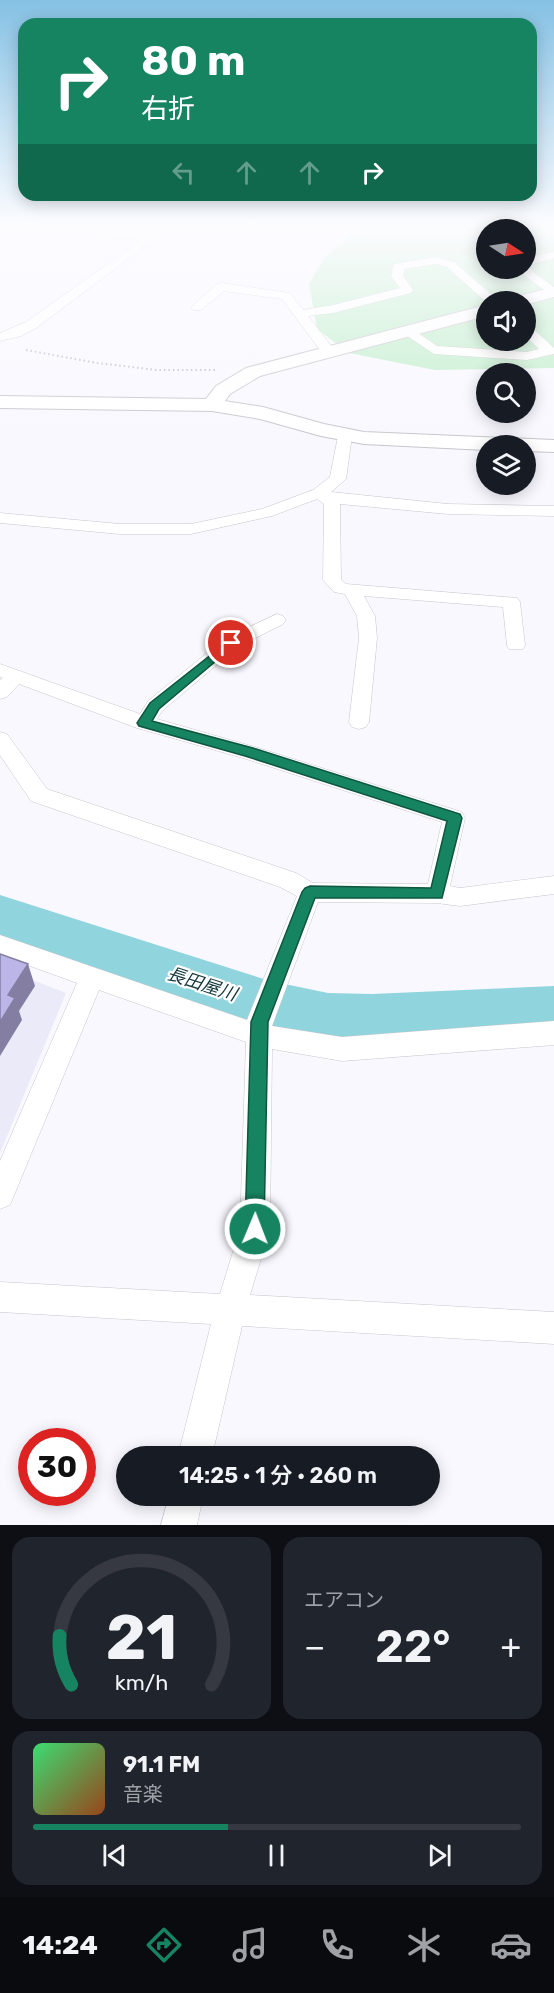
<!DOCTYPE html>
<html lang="ja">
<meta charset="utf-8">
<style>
body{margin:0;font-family:Rubik,"Noto Sans JP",sans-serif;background:#20242c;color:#f1f3f6;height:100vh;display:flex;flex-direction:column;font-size:22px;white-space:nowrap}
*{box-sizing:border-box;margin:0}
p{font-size:20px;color:#9ea1a6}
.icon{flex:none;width:33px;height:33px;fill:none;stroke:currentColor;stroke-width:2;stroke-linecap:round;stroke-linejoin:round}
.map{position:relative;height:1525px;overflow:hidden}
.side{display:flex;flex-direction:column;gap:12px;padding:12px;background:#0d0f14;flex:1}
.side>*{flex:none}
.top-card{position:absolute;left:18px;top:18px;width:519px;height:183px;border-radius:18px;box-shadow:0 3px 15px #0003;background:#168461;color:#fff;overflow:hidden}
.needle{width:39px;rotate:102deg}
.buttons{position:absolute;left:476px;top:219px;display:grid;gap:12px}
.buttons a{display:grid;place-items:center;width:60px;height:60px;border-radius:50%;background:#171b24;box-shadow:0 3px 15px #0003;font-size:30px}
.speed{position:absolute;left:18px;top:1428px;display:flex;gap:12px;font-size:30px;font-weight:700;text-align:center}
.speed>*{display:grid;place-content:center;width:78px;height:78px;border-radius:50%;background:#171b24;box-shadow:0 3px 15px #0003;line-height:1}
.speed .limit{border:9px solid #d22;background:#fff;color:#111}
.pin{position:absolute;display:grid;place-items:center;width:51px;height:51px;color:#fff;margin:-26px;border:3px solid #fff;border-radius:50%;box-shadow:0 2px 6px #0007}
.me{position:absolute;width:66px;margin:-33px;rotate:1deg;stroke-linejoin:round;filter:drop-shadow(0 0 4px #0008)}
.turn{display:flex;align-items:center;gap:21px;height:126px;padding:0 24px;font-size:27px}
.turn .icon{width:78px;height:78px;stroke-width:2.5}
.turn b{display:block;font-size:42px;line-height:51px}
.lanes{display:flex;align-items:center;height:57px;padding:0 24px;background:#0003;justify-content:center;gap:30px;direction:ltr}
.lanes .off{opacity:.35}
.big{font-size:45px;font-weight:600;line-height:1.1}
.side .widget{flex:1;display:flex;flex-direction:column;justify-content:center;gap:9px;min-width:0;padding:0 21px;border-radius:18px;background:#20242c}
.side .dial{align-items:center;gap:0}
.dial svg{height:156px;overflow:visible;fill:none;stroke:#363941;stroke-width:7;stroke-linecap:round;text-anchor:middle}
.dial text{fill:#f1f3f6;stroke:none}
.song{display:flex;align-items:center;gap:18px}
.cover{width:72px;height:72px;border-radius:9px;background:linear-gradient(135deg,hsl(140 70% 55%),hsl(20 70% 35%))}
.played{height:6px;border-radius:3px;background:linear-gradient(90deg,#168461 40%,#363941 40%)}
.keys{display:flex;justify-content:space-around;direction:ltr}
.heat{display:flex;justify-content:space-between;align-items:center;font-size:33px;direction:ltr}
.side .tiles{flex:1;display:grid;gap:12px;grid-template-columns:1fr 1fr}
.widget:last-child{grid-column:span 2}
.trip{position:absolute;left:116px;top:1446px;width:324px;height:60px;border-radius:30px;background:#171b24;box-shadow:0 3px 15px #0003;font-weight:600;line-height:60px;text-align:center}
.menu{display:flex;height:96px;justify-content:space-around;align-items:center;background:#090b0e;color:#9ea1a6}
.menu .icon{width:42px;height:42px}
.menu .current{color:#168461}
.menu b{font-size:27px;color:#f1f3f6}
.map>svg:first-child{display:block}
.built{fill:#ebeaf8}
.green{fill:#c1eecb;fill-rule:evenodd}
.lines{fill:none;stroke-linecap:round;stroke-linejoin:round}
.river{fill:#90d4dd;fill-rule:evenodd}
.street-casing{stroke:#c7c6cc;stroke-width:1}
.secondary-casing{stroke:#c7c6cc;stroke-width:2}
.path{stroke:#bcbbc1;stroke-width:2;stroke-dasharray:1.5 3;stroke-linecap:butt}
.street{fill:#fff;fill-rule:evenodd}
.secondary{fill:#fff;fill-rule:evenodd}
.shaded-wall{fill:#847fa2}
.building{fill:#bcb6e8;stroke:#847fa2;stroke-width:1.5}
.route{fill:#168461;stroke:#0e563f;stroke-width:1.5}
.labels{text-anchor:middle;stroke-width:4.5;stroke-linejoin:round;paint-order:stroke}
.water-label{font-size:18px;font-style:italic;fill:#15373c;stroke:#fff}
</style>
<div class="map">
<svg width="554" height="1525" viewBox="0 0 554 1525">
<rect width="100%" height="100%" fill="#f9f8ff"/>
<path class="built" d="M 0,967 L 66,993 L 0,1153 Z"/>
<path class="green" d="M 361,227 L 554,227 L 554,368 L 435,370 L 349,353 L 317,329 L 309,284 L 324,258 ZM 486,230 L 525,230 L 525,268 L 486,268 ZM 486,302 L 525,302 L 525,340 L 486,340 Z"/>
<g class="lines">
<path class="river" d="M 0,895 L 270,981 L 328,993 L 372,994 L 554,986 L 554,1036 L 372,1044 L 328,1043 L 270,1031 L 0,939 Z"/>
<g class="street-casing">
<path id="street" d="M 58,227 L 91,227 L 149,234 L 159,227 L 171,227 L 36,328 L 21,336 L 0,341 L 0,333 L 26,322 L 141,240 L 63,230 Z
M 554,252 L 554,258 L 525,266 L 525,258 Z
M 436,257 L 454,262 L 500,302 L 486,302 L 446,266 L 436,264 L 404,269 L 403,276 L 413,290 L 411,293 L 333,313 L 308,316 L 335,351 L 328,355 L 323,354 L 282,299 L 224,291 L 201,310 L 193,310 L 191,307 L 217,284 L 221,283 L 290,293 L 303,310 L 333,305 L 400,288 L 391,276 L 394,264 Z
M 525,266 L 554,287 L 554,297 L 514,268 L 525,268 Z
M 525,325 L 530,326 L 554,348 L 554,354 L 527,360 L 434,354 L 400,331 L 401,328 L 411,328 L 437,346 L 527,352 L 539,349 L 525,336 Z
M 345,432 L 352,436 L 346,479 L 331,492 L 448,504 L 554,506 L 554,516 L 448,514 L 340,504 L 341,579 L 346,584 L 517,598 L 520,602 L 525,645 L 523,649 L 509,649 L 507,645 L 503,607 L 364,596 L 375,616 L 377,638 L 369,722 L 366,727 L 359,729 L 352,727 L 349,722 L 359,638 L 357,616 L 345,594 L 334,592 L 323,580 L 324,504 L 317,499 L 272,516 L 191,534 L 120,534 L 0,523 L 0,513 L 120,524 L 191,524 L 262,509 L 313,490 L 330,477 L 338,436 Z
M 277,614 L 283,616 L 286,620 L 283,624 L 238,647 L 162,711 L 157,719 L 255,747 L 462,812 L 465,818 L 450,886 L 460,888 L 554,876 L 554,894 L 460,906 L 437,903 L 318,902 L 272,1026 L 342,1037 L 554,1021 L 554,1045 L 342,1061 L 272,1049 L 270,1229 L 250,1295 L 554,1312 L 554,1344 L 242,1326 L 212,1456 L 178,1456 L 211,1324 L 0,1312 L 0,1282 L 220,1294 L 240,1229 L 246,1042 L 99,990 L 10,1205 L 0,1209 L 0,1161 L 77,983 L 0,955 L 0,935 L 247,1020 L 297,896 L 280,887 L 31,801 L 0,755 L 0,732 L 7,734 L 47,789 L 296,873 L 313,883 L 428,884 L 442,822 L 243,758 L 137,728 L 19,684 L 7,697 L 0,699 L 0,680 L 3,678 L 0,677 L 0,664 L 140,714 L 148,701 L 224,639 Z
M 169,1496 L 203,1496 L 197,1525 L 161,1525 Z"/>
</g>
<g class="secondary-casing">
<path id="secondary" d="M 554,287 L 554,297 L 525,305 L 525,302 L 508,302 L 511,298 Z
M 486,305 L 486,316 L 260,376 L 230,394 L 225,401 L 263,407 L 324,424 L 364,432 L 554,440 L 554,452 L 525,451 L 525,446 L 486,446 L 486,450 L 364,444 L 321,436 L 260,419 L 212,411 L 0,408 L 0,396 L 206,399 L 216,386 L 246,368 Z"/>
</g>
<path class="path" d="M 26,350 L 97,363 L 157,370 L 218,370"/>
<use href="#street" class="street"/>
<use href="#secondary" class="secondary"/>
</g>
<path class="shaded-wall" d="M 28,964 L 35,986 L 19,1011 L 22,1020 L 0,1056 L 0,1022 L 8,995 Z"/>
<path class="building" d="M 0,954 L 28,964 L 8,995 L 15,998 L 0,1022 Z"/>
<linearGradient id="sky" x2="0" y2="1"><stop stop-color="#85c1e4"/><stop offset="0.51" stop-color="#fcfcff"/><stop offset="1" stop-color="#fcfcff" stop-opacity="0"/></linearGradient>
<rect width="554" height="441" fill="url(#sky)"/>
<path class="route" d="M 231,639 L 237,643 L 235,645 L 159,709 L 152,721 L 253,748 L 460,814 L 462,818 L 442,898 L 315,898 L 268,1022 L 264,1229 L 262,1236 L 255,1238 L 248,1236 L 245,1229 L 251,1022 L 302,892 L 305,888 L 310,886 L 431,888 L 447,821 L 245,756 L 139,726 L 137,723 L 150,703 Z"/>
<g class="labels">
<g class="water-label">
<text transform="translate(202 984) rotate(18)" y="6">長田屋川</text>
</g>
</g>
</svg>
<div class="buttons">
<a><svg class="needle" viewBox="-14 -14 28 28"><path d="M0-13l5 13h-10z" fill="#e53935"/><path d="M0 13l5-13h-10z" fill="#9ea1a6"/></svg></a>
<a><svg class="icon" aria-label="sound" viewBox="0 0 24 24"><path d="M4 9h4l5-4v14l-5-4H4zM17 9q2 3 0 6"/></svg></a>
<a><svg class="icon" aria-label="search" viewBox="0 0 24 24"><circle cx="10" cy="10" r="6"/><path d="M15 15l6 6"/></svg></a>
<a><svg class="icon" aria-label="layers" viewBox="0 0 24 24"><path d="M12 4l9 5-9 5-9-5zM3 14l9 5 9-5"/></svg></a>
</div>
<div class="speed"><div class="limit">30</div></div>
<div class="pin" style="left:231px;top:643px;background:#d93025"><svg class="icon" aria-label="arrive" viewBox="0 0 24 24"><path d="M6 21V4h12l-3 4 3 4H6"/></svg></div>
<svg class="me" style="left:255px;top:1229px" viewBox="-20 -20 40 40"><circle r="17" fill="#168461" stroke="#fff" stroke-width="3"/><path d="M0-11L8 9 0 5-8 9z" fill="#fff"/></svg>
<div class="trip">14:25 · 1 分 · 260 m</div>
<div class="top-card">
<div class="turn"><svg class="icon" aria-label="right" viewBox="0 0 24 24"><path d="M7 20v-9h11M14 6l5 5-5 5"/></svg><div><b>80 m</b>右折</div></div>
<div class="lanes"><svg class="icon off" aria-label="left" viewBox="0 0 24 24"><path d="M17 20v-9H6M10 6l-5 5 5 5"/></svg><svg class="icon off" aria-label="ahead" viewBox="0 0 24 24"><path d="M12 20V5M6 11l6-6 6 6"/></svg><svg class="icon off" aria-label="ahead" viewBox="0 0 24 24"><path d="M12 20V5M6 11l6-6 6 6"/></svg><svg class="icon" aria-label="right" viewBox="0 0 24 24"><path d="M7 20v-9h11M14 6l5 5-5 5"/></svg></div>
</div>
</div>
<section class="side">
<div class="tiles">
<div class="widget dial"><svg viewBox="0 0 100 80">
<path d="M14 69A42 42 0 1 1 86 69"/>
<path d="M14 69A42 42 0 0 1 8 44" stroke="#168461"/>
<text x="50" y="56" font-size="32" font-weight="700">21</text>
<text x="50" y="72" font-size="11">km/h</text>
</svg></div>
<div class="widget"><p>エアコン</p>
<div class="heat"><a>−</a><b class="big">22°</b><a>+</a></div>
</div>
<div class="widget">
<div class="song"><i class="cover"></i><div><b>91.1 FM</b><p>音楽</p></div></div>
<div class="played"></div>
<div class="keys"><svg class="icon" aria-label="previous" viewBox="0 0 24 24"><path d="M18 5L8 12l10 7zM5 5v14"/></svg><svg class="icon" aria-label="pause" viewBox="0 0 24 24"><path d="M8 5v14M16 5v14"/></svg><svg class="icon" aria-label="next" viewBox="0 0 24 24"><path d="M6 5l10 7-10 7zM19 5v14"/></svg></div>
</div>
</div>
</section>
<nav class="menu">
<b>14:24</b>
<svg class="icon current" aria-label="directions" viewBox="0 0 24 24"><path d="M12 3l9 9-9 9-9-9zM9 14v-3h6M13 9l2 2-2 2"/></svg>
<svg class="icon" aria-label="music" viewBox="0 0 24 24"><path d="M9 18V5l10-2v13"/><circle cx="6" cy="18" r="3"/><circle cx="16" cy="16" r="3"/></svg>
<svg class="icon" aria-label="phone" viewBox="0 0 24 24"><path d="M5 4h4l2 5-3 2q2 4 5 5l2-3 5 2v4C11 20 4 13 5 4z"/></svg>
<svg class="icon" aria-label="climate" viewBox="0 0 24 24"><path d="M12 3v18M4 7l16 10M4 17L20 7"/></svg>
<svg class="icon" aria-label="car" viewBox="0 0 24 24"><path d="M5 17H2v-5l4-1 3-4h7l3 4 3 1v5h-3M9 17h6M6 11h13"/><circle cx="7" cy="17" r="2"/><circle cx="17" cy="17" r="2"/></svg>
</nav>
